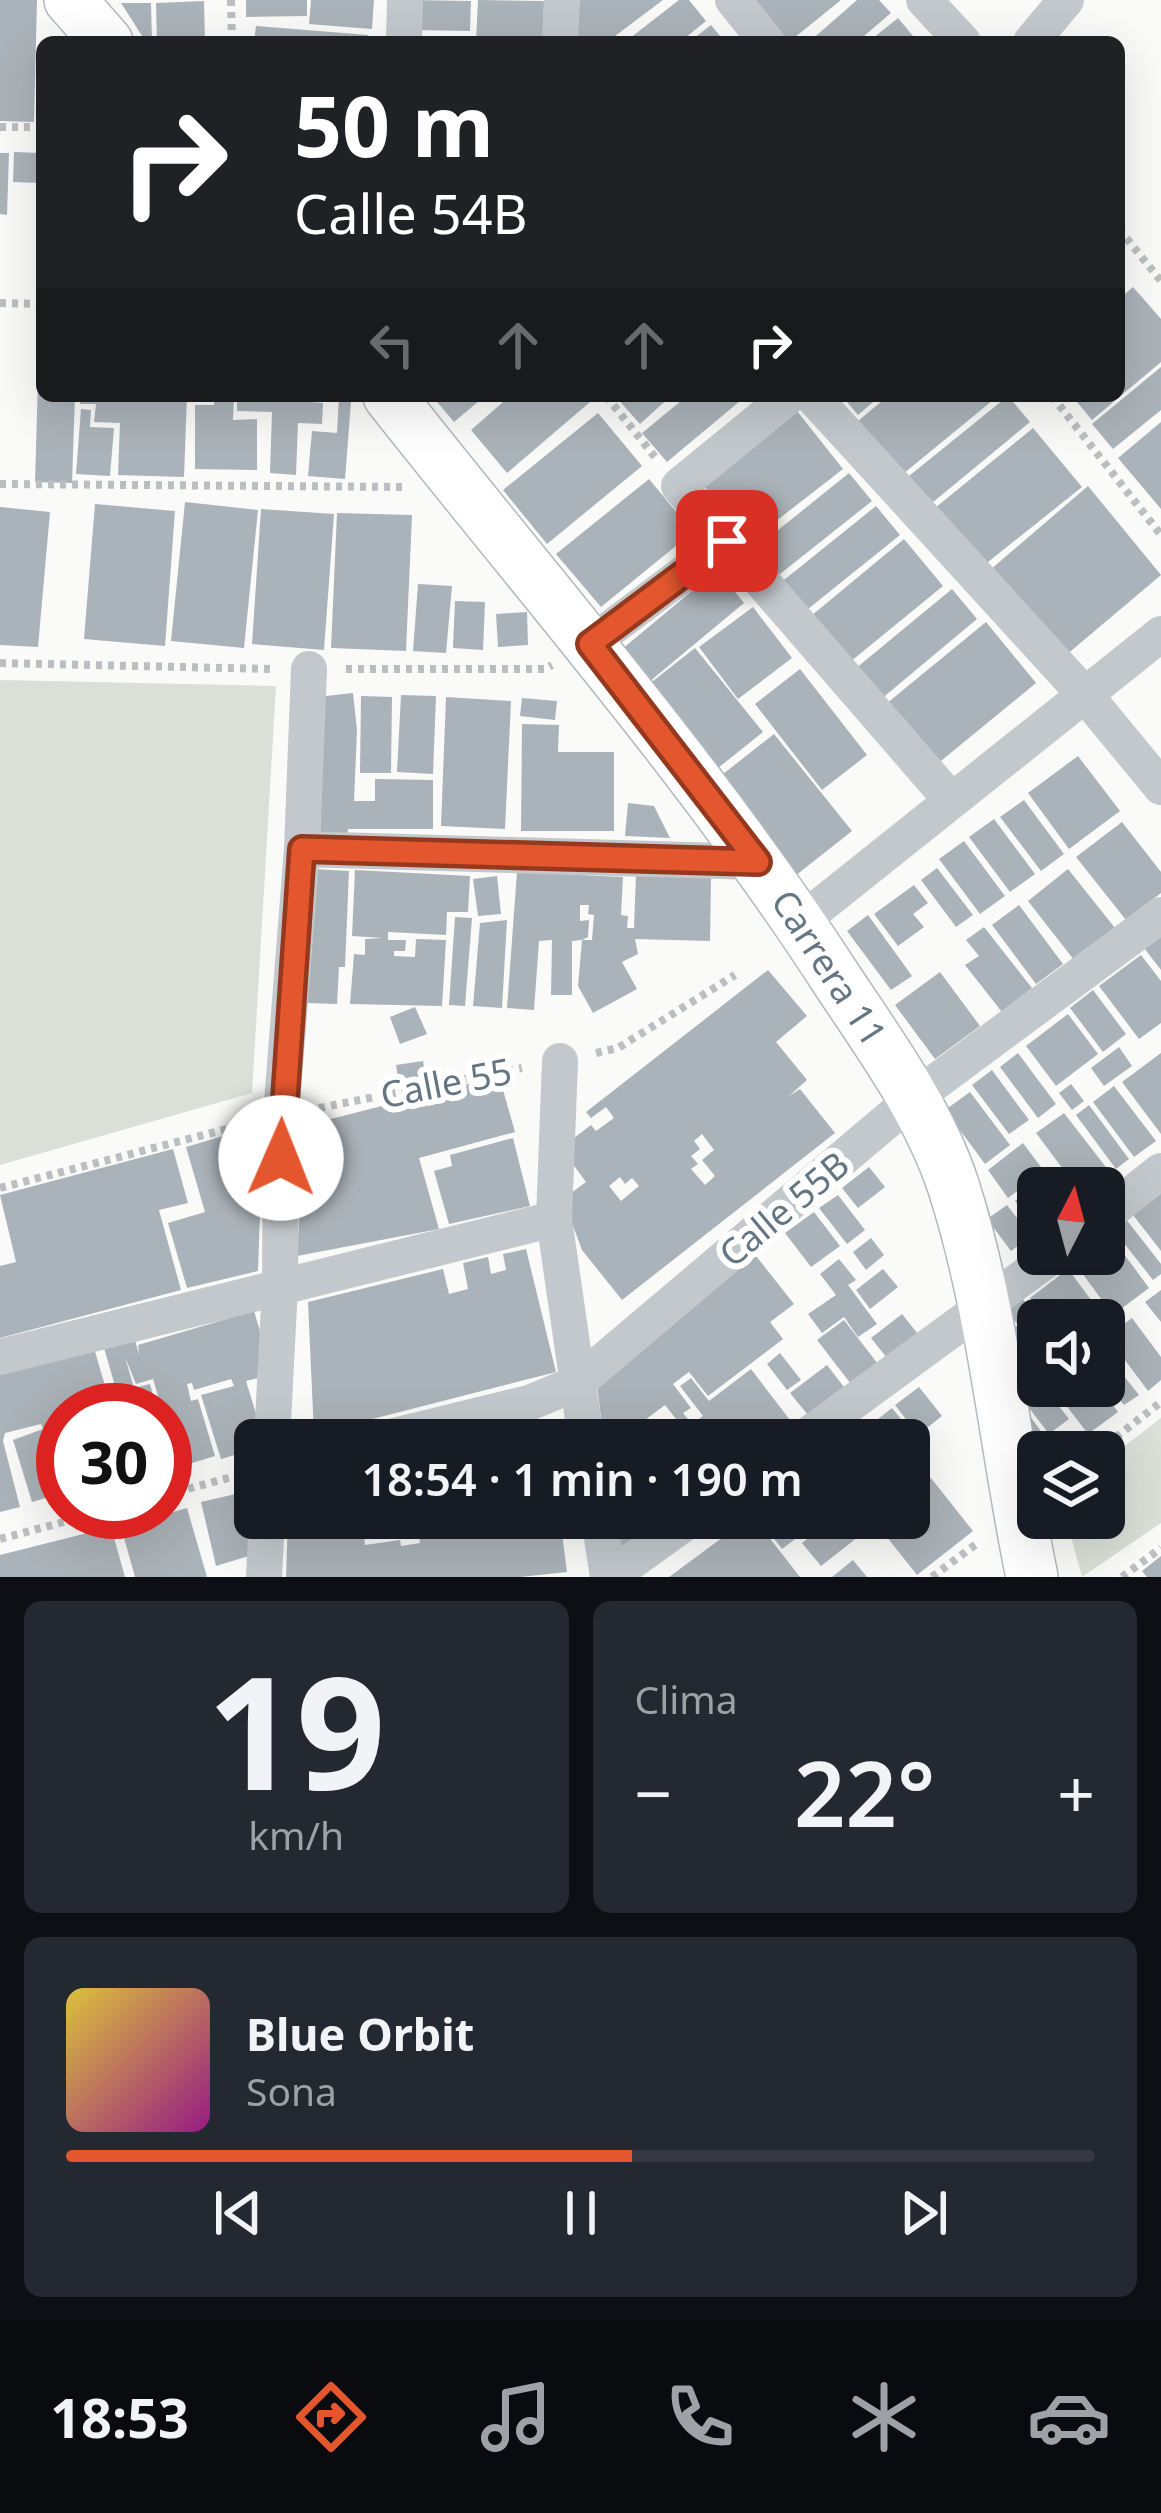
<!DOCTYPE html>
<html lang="es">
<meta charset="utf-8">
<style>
body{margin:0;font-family:"Noto Sans",sans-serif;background:#242831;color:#f1f3f6;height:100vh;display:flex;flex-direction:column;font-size:45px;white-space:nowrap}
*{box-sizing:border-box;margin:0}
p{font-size:39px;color:#9ea1a6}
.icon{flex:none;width:66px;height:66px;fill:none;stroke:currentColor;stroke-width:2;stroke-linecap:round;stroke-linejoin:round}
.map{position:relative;height:1577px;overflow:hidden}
.drawer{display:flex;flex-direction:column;gap:24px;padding:24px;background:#0d0f14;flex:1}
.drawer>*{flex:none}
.hud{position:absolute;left:36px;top:36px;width:1089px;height:366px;border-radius:18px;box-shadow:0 12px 48px #0002;background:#202124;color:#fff;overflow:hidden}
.needle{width:78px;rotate:6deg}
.controls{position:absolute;left:1017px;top:1167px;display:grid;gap:24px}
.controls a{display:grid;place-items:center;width:108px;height:108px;border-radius:18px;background:#171b24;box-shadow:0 12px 48px #0002;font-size:60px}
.speed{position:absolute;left:36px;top:1383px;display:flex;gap:24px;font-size:60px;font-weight:700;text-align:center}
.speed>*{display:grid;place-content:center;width:156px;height:156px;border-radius:50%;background:#171b24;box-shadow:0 12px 48px #0002;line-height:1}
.speed .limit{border:18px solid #d22;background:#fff;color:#111}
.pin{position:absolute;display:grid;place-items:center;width:102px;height:102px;color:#fff;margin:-51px;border-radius:24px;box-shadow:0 6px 18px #0006}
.me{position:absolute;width:132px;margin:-66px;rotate:1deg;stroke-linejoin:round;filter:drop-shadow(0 0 9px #0008)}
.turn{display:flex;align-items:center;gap:42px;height:252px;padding:0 60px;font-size:54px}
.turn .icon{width:156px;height:156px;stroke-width:2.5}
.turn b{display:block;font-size:84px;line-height:102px}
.lanes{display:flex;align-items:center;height:114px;padding:0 60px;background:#0003;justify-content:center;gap:60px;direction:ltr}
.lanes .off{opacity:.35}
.big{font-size:90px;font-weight:600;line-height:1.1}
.drawer .widget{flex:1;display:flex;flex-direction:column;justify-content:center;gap:18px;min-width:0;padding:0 42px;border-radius:18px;background:#242831}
.drawer .dial{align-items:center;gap:0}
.dial b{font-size:156px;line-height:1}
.song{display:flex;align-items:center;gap:36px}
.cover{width:144px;height:144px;border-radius:18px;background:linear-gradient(135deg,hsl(50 70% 55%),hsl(310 70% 35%))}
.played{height:12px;border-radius:6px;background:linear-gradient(90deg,#e4572e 55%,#363941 55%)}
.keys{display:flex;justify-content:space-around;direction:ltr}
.heat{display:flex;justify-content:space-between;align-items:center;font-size:66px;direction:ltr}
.drawer .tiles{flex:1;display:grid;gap:24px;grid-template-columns:1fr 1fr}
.widget:last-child{grid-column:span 2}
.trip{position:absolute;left:234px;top:1419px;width:696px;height:120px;border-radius:18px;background:#171b24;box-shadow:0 12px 48px #0002;font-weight:600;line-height:120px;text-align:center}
.menu{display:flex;height:192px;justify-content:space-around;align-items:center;background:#090b0e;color:#9ea1a6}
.menu .icon{width:84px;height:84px}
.menu .active{color:#e4572e}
.menu b{font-size:54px;color:#f1f3f6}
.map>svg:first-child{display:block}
.green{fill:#dadfd7}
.building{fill:#aab3b9;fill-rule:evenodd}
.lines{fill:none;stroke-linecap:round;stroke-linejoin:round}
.secondary-casing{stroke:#b3babf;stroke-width:54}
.path{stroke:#bbbfc2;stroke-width:8;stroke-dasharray:6 6;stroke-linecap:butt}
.street{stroke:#c3c8cc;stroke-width:36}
.secondary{stroke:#fff;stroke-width:51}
.route-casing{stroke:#94391e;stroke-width:30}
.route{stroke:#e4572e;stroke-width:21}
.labels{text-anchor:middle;stroke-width:12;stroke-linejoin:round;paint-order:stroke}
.street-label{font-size:36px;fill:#657683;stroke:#fff}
</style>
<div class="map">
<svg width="1161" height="1577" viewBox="0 0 1161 1577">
<rect width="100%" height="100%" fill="#fafaf8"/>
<path class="green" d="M 0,680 L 276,686 L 252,1093 L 0,1165 Z
M 1161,1418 L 1161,1523 L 1082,1577 L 1066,1518 L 1104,1518 L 1104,1462 Z"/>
<path class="building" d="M 0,0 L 37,0 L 34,122 L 0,121 Z
M 246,0 L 307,0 L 307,16 L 246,17 Z
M 311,0 L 374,0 L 372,29 L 309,24 Z
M 412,0 L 471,1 L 470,31 L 413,30 Z
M 478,0 L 544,1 L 543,42 L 476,42 Z
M 571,0 L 663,0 L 607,42 L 572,42 Z
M 679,0 L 689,0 L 706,21 L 680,42 L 625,42 Z
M 740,0 L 841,0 L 789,42 L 775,42 Z
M 857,0 L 879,0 L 891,13 L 857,42 L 809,42 Z
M 204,1 L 205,42 L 157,42 L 156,3 Z
M 121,3 L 151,3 L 152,42 L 146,42 Z
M 898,18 L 918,42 L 868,42 Z
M 711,25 L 725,42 L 689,42 Z
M 256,26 L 368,35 L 368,42 L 254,42 Z
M 412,36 L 470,38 L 470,42 L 412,42 Z
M 14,152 L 41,153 L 39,183 L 13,182 Z
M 0,153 L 9,153 L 7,215 L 0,214 Z
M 1133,287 L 1161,319 L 1161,362 L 1092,420 L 1072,396 L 1119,396 L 1119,299 Z
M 1161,367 L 1161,410 L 1113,449 L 1092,424 Z
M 38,378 L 42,378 L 42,396 L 75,396 L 72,483 L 35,482 Z
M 80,396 L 157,400 L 157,396 L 187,396 L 184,477 L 118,475 L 120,423 L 94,422 L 96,404 L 80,404 Z
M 214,396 L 234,396 L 233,420 L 257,419 L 257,470 L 195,469 L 195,405 L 214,405 Z
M 237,396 L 298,396 L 298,401 L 323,403 L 322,424 L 298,423 L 296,475 L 270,473 L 272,412 L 237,411 Z
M 339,396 L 346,396 L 351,402 L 345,479 L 308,476 L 312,431 L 337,433 Z
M 432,396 L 485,396 L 454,422 Z
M 510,396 L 585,396 L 590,402 L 507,473 L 471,430 Z
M 615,396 L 671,396 L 640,424 Z
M 687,396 L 746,396 L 667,462 L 642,433 Z
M 842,396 L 880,396 L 858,415 Z
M 888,396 L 998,396 L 903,474 L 858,421 Z
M 1008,396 L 1030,422 L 932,503 L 909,476 Z
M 81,409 L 91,410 L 90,427 L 114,428 L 110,476 L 76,474 Z
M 797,411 L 843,469 L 749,542 L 703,485 Z
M 598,413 L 642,466 L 547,544 L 503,490 Z
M 1161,422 L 1161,509 L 1118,458 Z
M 1033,428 L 1082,487 L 983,566 L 935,508 Z
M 849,473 L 872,501 L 775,578 L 752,551 Z
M 649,479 L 693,532 L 601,607 L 556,554 Z
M 1088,486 L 1161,575 L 1065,656 L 990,570 Z
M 185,502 L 258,510 L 244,648 L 171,641 Z
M 95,504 L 175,511 L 165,646 L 84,639 Z
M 876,506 L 900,535 L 803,613 L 779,584 Z
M 0,507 L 50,512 L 38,647 L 0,645 Z
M 261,509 L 334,514 L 324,650 L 252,644 Z
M 337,513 L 412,515 L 406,651 L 331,648 Z
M 904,539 L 943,586 L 850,662 L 811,616 Z
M 717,570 L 744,603 L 637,692 L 609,660 Z
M 418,584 L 452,586 L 446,653 L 413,651 Z
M 952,589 L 977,619 L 880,700 L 855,669 Z
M 455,601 L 485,602 L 483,650 L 453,648 Z
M 753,607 L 792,658 L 738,699 L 699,647 Z
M 527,612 L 528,645 L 498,647 L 496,614 Z
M 986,622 L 1036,683 L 936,765 L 886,704 Z
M 695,648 L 763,732 L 708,776 L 639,692 Z
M 800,669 L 867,755 L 822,790 L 755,704 Z
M 353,693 L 357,730 L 354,801 L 375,801 L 375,779 L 433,780 L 433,829 L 348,829 L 347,849 L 314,847 L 317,697 Z
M 401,695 L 436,696 L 433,774 L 397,772 Z
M 361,696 L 392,697 L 391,773 L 360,773 Z
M 446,697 L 511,701 L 505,829 L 441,826 Z
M 522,698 L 557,701 L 555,720 L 520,716 Z
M 522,724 L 559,725 L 558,752 L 614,752 L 614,831 L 521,831 Z
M 774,734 L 852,831 L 795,876 L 718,778 Z
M 1078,756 L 1120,811 L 1069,849 L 1028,793 Z
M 1024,800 L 1064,854 L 1041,871 L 1000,817 Z
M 628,803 L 654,806 L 670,838 L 625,836 Z
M 994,819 L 1035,874 L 1010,892 L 969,837 Z
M 1122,822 L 1161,872 L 1161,893 L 1126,920 L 1076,857 Z
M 964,841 L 1005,896 L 980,914 L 939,859 Z
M 937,868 L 973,915 L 956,927 L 921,880 Z
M 314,869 L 349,871 L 345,967 L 339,967 L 337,1004 L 307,1003 Z
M 1068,869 L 1115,928 L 1074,960 L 1028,901 Z
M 355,870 L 470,876 L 468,912 L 447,912 L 446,935 L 388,932 L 388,940 L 406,940 L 405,951 L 394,951 L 394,956 L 415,957 L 416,939 L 446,940 L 442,1006 L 350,1004 L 354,954 L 365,955 L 365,939 L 383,938 L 352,936 Z
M 517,872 L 623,877 L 621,915 L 628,916 L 627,928 L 634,928 L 636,875 L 711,877 L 710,941 L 635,939 L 638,954 L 622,962 L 637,989 L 593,1013 L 578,986 L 582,940 L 572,941 L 572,995 L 551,995 L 552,940 L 539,941 L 534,1010 L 507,1008 ZM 580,905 L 589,905 L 588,914 L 594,915 L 592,940 L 582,940 L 588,937 L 589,920 L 580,921 Z
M 497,876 L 501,914 L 478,916 L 473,879 Z
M 914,885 L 928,903 L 913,914 L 924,927 L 898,946 L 874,914 Z
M 1019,905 L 1063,964 L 1036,984 L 992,925 Z
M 868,915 L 912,976 L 891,990 L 847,931 Z
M 455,917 L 472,918 L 465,1006 L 449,1005 Z
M 507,920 L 502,1008 L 473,1006 L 480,923 Z
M 984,927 L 1032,988 L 1002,1012 L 965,965 L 979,956 L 966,940 Z
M 1161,935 L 1161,970 L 1144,948 Z
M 1141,955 L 1161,981 L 1161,1023 L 1139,1039 L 1099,986 Z
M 768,970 L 807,1016 L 776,1042 L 807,1080 L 789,1096 L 800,1089 L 835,1133 L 622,1300 L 582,1250 L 563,1199 L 586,1182 L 561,1148 L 591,1125 L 596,1131 L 614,1118 L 606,1107 L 591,1118 L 586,1112 ZM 702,1134 L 714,1150 L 702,1160 L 715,1176 L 705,1185 L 691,1169 L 698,1164 L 691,1156 L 700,1149 L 694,1141 ZM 620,1177 L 625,1184 L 632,1178 L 639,1186 L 621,1201 L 609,1186 Z
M 940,972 L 980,1026 L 935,1059 L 895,1005 Z
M 1093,990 L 1126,1034 L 1103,1052 L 1070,1008 Z
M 415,1007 L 427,1034 L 400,1044 L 390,1017 Z
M 1068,1014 L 1098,1054 L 1056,1086 L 1026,1046 Z
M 1119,1047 L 1132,1066 L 1104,1086 L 1091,1068 Z
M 1018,1053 L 1056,1104 L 1038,1118 L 1000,1067 Z
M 1161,1053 L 1161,1134 L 1122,1082 Z
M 423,1061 L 426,1081 L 399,1084 L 396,1065 Z
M 992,1070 L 1029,1120 L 1009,1134 L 972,1085 Z
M 499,1076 L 515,1132 L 419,1158 L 439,1229 L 297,1256 L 305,1122 L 327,1120 Z
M 1071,1084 L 1084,1101 L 1072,1110 L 1059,1093 Z
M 1114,1086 L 1156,1141 L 1134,1157 L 1093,1102 Z
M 970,1092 L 1010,1145 L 985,1164 L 945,1110 Z
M 1089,1105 L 1129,1159 L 1116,1169 L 1076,1115 Z
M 1064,1113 L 1112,1175 L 1094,1188 L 1077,1188 L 1036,1133 Z
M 253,1127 L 262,1156 L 258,1271 L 187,1288 L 168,1223 L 205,1212 L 186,1147 Z
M 513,1138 L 530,1206 L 449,1224 L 434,1171 L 452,1166 L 450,1155 Z
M 1023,1143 L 1044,1171 L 1008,1198 L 988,1170 Z
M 173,1149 L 188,1203 L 159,1210 L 181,1290 L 0,1338 L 0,1266 L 16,1262 L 0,1195 Z
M 869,1167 L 885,1187 L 858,1208 L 842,1188 Z
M 1055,1172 L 1066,1188 L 1038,1188 L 1038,1232 L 1015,1201 Z
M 1161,1193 L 1161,1251 L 1133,1215 Z
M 838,1195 L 865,1230 L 847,1244 L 819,1208 Z
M 1007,1205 L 1031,1236 L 1011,1251 L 987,1219 Z
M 814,1212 L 840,1246 L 811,1267 L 785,1233 Z
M 1125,1218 L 1161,1264 L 1161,1274 L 1153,1280 L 1112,1228 Z
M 1107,1231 L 1149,1288 L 1113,1315 L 1071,1258 L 1076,1254 L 1104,1254 Z
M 871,1238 L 884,1255 L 866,1270 L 853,1252 Z
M 526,1249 L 556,1372 L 314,1434 L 308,1302 L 443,1269 L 449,1294 L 468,1289 L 463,1263 L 488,1257 L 491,1274 L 506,1270 L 503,1254 Z
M 756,1256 L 794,1304 L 770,1322 L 783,1339 L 708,1396 L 689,1372 L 673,1384 L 691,1408 L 683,1413 L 692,1424 L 703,1416 L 680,1386 L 691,1378 L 709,1401 L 751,1369 L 793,1424 L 771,1440 L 671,1440 L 662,1429 L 676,1419 L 665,1405 L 645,1420 L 657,1433 L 647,1440 L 604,1440 L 596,1379 Z
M 839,1259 L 856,1280 L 848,1285 L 877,1324 L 858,1337 L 844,1317 L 822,1333 L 808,1314 L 836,1295 L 820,1274 Z
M 883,1269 L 898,1287 L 870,1309 L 856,1290 Z
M 1068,1269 L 1106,1320 L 1047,1320 L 1030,1298 Z
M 1161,1290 L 1161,1322 L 1145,1302 Z
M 1023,1299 L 1038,1318 L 1038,1386 L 1051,1386 L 1046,1390 L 1069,1419 L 1049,1434 L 1020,1396 L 1034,1384 L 1012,1356 L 1025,1346 L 1012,1330 L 1018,1325 L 1007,1311 Z
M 254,1311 L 273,1374 L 246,1381 L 264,1440 L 255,1440 L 255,1449 L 221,1459 L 201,1395 L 234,1386 L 231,1379 L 194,1390 L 192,1383 L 187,1384 L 191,1401 L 198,1399 L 215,1456 L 179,1467 L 153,1379 L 136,1384 L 125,1357 L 134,1388 L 150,1384 L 157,1409 L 122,1410 L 104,1348 L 135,1340 L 139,1355 L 138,1345 Z
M 902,1314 L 918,1334 L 887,1358 L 871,1338 Z
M 1132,1318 L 1161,1357 L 1161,1380 L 1148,1391 L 1107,1336 Z
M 844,1320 L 878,1364 L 851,1384 L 817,1340 Z
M 94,1348 L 112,1410 L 63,1410 L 63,1493 L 32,1502 L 13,1440 L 43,1429 L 41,1424 L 5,1433 L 3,1441 L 20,1507 L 0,1512 L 0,1374 Z
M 1104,1351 L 1139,1395 L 1124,1405 L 1104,1381 Z
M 780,1353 L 801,1380 L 787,1390 L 767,1364 Z
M 827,1365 L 844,1387 L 808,1415 L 790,1393 Z
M 1062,1386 L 1099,1386 L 1118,1412 L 1088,1434 L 1055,1391 Z
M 919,1387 L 942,1416 L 918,1435 L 895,1405 Z
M 892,1408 L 919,1441 L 909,1450 L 909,1440 L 895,1440 L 878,1419 Z
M 1024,1408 L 1049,1442 L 1038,1449 L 1013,1416 Z
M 873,1420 L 889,1440 L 846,1440 L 861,1430 Z
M 545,1422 L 548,1440 L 477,1440 L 477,1438 Z
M 912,1456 L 926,1474 L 909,1487 L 909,1458 Z
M 931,1478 L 973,1531 L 917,1575 L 875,1522 L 880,1518 L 909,1518 L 909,1495 Z
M 253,1490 L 262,1552 L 216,1566 L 201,1502 Z
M 187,1508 L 207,1577 L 135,1577 L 121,1527 Z
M 288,1518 L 362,1518 L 365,1545 L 400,1540 L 401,1546 L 420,1543 L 417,1522 L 386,1532 L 384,1518 L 454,1518 L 455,1529 L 463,1528 L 462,1518 L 469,1518 L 470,1526 L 479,1525 L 480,1530 L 519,1525 L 518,1518 L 560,1518 L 567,1572 L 520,1577 L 286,1577 Z
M 609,1518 L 663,1518 L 619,1548 Z
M 749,1518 L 754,1518 L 800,1577 L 669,1577 Z
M 758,1518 L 798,1518 L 807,1530 L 782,1549 Z
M 834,1518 L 843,1518 L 858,1537 L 821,1566 L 802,1543 Z
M 111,1527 L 125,1577 L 0,1577 L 0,1555 Z
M 1161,1556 L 1161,1577 L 1147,1577 L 1142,1571 Z
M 853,1560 L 867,1577 L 832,1577 Z"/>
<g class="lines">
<g class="secondary-casing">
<path id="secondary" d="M 70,0 L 107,42
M 389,396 C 541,589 704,774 837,980 C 880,1045 928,1110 953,1185 C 994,1311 1005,1448 1032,1577"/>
</g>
<path class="path" d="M 231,0 L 232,42
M 0,127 L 42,127
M 1119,229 L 1161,281
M 0,303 L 42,304
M 606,396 L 655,457
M 1052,396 L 1161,535
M 0,484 L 406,487
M 0,663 L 271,669
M 346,669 L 545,669 L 552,665
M 596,1053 L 618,1048 L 735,975
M 319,1108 L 522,1068
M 0,1188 L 246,1124
M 1097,1452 L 1161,1402
M 165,1495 L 254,1471
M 0,1539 L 101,1512
M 932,1577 L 979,1542
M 1122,1577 L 1161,1548"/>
<path class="street" d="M 733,0 L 767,42
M 924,0 L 963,42
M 404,42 L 405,0
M 560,42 L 562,0
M 1031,42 L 1066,0
M 789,396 L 679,486 L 951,800
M 812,396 L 1086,696 L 1161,787
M 590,644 L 727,541
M 302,849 L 758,862
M 800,922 L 1161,634
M 560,1061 L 554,1219 L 586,1440
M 1104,1216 L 1161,1171
M 0,1357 L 554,1219
M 272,1440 L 280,1287 L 281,1115 L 302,849 L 309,669
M 378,1440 L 529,1403 L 577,1383 L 914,1098 L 1161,915
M 801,1440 L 1055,1254
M 599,1518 L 608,1577
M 264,1577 L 267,1518
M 610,1577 L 692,1518"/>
<use href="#secondary" class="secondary"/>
</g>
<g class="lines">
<g class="route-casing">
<path id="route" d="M 281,1158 L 302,849 L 758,862 L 590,644 L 727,541"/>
</g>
<use href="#route" class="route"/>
</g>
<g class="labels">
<g class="street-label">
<text transform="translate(829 968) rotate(57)" y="13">Carrera 11</text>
<text transform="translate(446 1083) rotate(-11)" y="13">Calle 55</text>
<text transform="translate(784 1209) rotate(-40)" y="13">Calle 55B</text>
</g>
</g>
</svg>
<div class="controls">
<a><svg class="needle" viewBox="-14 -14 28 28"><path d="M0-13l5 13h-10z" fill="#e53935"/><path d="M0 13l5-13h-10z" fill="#9ea1a6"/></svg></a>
<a><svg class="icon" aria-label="sound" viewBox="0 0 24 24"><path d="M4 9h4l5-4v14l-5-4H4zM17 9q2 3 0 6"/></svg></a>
<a><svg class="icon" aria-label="layers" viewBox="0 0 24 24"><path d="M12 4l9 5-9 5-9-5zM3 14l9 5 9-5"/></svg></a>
</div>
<div class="speed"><div class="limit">30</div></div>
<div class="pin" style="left:727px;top:541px;background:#d93025"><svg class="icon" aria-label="arrive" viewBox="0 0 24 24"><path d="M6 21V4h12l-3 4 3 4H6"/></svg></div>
<svg class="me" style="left:281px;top:1158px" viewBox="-20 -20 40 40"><circle r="19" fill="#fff"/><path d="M0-13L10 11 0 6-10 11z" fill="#e4572e"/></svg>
<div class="trip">18:54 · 1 min · 190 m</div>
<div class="hud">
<div class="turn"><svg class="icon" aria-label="right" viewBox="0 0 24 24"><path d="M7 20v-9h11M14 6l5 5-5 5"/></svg><div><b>50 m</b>Calle 54B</div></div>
<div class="lanes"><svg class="icon off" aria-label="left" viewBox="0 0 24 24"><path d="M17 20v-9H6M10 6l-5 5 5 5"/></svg><svg class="icon off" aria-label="ahead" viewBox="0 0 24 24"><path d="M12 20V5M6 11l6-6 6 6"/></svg><svg class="icon off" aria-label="ahead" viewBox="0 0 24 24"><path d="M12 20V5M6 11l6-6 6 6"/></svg><svg class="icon" aria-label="right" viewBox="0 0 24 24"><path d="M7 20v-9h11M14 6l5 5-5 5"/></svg></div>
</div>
</div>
<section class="drawer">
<div class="tiles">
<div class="widget dial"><b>19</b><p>km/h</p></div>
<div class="widget"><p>Clima</p>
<div class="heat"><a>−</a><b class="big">22°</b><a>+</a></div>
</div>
<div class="widget">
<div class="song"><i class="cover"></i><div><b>Blue Orbit</b><p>Sona</p></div></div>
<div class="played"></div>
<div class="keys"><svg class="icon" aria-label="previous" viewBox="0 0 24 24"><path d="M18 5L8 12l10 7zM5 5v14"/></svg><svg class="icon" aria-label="pause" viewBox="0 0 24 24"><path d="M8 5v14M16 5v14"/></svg><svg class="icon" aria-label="next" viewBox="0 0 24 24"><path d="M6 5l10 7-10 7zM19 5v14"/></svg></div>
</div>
</div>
</section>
<nav class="menu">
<b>18:53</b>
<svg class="icon active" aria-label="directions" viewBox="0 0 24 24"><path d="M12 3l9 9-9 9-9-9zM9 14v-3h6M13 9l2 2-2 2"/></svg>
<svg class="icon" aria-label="music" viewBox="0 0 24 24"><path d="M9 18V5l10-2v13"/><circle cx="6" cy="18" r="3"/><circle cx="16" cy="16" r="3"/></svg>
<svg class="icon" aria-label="phone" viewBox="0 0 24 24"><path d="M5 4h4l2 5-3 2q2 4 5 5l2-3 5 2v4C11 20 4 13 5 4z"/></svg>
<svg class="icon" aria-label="climate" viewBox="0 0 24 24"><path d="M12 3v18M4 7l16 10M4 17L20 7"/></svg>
<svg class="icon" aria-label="car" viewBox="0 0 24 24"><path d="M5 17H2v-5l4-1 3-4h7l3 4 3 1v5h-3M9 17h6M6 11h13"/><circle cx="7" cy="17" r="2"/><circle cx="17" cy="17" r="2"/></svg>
</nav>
